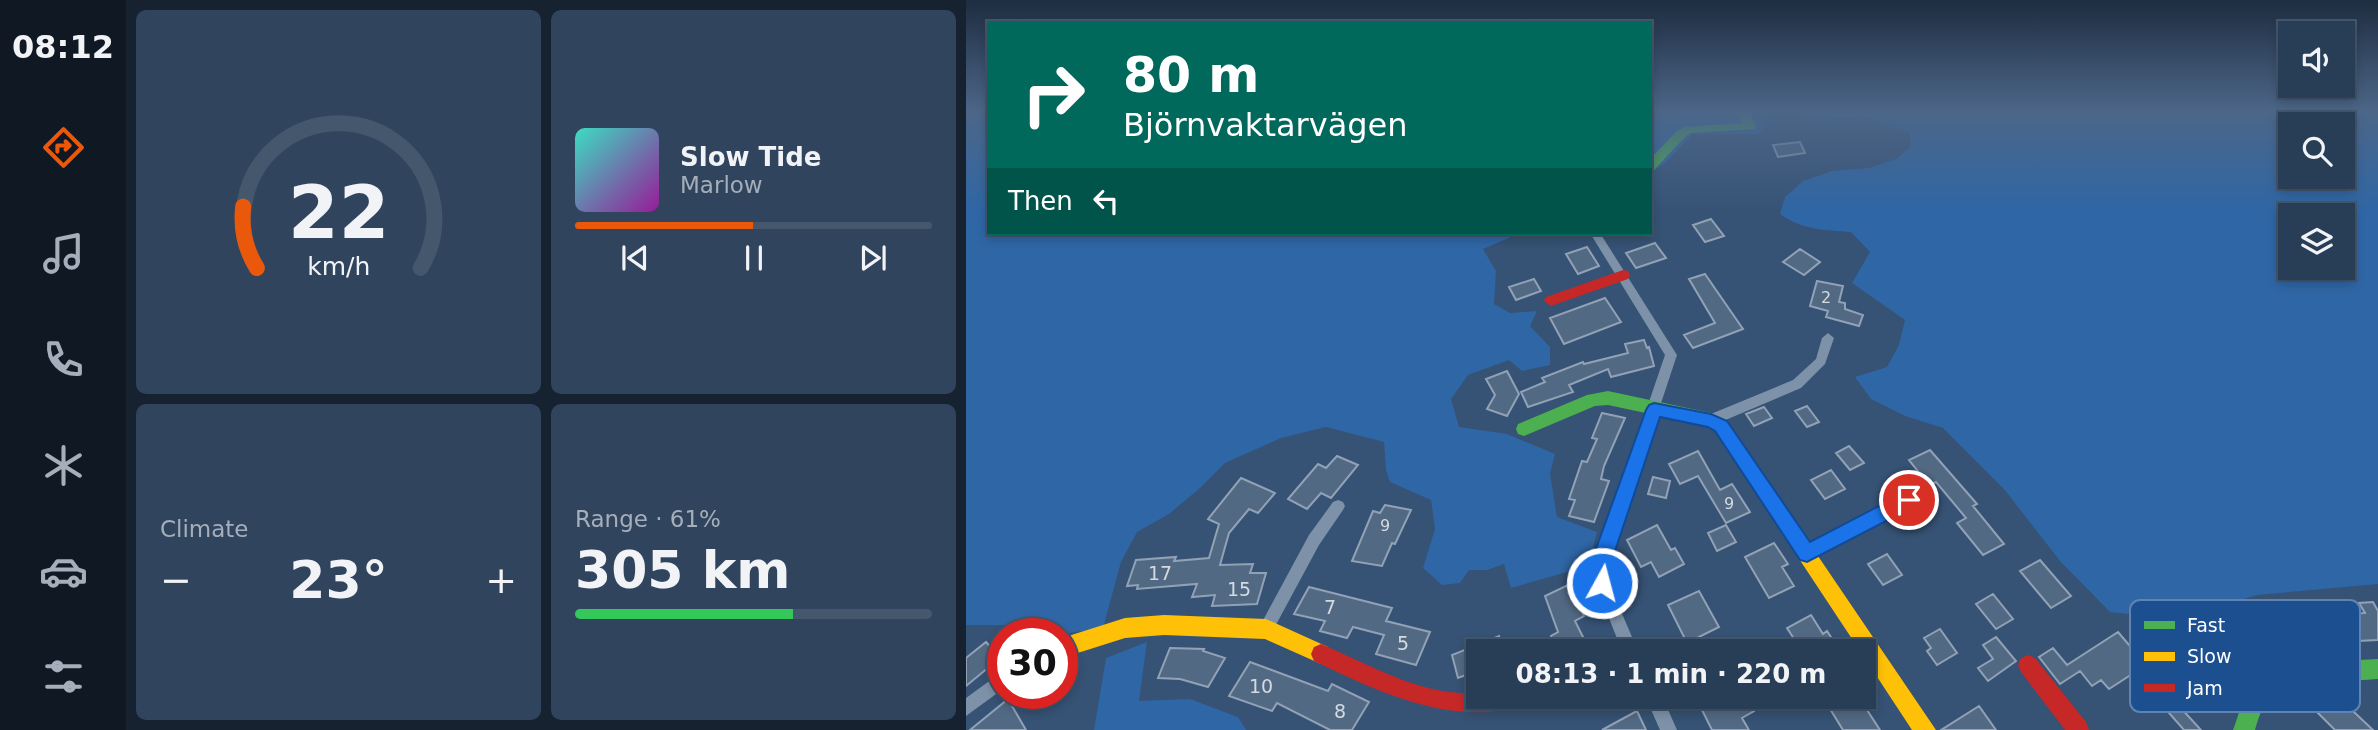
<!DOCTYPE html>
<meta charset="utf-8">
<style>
body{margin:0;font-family:"DejaVu Sans",sans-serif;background:#30455d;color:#f1f3f6;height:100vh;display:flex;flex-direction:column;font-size:26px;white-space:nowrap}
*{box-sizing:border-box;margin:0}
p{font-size:23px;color:#a5aeba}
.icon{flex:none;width:38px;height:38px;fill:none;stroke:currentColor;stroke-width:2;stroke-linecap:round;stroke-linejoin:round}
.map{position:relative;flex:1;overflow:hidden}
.side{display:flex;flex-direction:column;gap:10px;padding:10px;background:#162230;width:840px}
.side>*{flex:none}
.banner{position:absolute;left:21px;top:21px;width:665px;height:214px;border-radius:0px;box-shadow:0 4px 10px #0003,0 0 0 2px #44576d;background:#00695c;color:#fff;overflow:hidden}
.buttons{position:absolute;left:1312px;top:21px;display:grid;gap:14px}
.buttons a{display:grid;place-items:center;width:77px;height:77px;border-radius:0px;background:#283e57;box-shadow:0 4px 10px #0003,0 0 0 2px #44576d;font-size:35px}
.speed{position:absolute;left:21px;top:618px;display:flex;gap:14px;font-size:35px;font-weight:700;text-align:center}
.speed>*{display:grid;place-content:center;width:91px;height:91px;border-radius:50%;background:#283e57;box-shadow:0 4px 10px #0003,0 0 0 2px #44576d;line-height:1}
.speed .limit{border:10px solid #d22;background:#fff;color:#111}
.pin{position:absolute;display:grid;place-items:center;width:60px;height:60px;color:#fff;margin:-30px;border:4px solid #fff;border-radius:50%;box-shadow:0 2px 7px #0007}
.me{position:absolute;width:77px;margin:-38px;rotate:7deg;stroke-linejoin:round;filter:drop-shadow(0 0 5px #0008)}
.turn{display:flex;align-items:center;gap:24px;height:147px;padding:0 21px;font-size:32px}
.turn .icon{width:91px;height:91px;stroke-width:2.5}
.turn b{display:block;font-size:49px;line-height:60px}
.then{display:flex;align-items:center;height:66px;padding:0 21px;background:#0003;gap:14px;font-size:26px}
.big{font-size:52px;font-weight:700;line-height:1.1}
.side .widget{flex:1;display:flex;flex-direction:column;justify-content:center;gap:10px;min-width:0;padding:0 24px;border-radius:10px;background:#30455d}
.side .dial{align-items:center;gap:0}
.dial svg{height:182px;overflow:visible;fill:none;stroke:#44576d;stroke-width:7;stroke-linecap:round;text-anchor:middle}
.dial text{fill:#f1f3f6;stroke:none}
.song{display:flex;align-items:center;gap:21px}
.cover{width:84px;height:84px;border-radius:10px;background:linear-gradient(135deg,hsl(170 70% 55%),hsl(300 70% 35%))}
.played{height:7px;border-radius:4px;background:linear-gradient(90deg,#ea580c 50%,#44576d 50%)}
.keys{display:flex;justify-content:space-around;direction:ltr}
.heat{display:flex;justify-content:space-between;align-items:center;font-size:38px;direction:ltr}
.charge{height:10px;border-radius:5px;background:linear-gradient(90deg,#34c759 61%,#44576d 0)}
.side .tiles{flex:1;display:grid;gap:10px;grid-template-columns:repeat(2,1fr)}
.trip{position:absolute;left:500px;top:639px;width:410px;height:70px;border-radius:0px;background:#283e57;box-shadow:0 4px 10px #0003,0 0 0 2px #44576d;font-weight:700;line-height:70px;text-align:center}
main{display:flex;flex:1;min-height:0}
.menu{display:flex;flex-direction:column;width:126px;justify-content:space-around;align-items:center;background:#101923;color:#a5aeba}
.menu .icon{width:49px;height:49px}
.menu .current{color:#ea580c}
.menu b{font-size:32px;color:#f1f3f6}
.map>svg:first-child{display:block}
.green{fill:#2f66a5;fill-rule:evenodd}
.building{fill:#526984;stroke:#92a2b6;stroke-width:2}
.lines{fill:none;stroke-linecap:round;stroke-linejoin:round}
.lane{stroke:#7d92a8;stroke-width:7}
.street{fill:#7d92a8;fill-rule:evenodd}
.fast{fill:#4caf50;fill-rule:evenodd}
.slow{fill:#ffc107;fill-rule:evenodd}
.jam{fill:#c62828;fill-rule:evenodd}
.route{fill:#1a73e8;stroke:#114b97;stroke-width:2}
.labels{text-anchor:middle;stroke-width:7;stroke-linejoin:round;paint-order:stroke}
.number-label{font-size:16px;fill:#d4dae0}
.near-number-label{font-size:19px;fill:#d4dae0}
.key{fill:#1b4f8f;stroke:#5f84b1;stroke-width:2}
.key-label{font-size:19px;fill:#fff}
</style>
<main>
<nav class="menu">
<b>08:12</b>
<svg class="icon current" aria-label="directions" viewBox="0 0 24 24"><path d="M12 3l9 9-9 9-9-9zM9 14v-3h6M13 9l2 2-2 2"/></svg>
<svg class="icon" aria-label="music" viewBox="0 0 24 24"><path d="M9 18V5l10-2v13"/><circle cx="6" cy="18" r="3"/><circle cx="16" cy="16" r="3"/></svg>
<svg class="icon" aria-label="phone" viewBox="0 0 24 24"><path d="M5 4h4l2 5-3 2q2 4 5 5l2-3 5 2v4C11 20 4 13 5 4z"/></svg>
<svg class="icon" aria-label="climate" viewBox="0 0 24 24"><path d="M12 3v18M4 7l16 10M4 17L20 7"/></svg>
<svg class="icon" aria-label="car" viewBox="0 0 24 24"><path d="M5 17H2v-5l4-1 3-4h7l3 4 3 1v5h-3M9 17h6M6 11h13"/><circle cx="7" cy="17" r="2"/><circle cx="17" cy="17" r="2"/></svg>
<svg class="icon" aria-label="filters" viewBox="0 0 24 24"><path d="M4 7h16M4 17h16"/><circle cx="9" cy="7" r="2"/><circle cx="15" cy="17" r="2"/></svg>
</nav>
<section class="side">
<div class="tiles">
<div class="widget dial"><svg viewBox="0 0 100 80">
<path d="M14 69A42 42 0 1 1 86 69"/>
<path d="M14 69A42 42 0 0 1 8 42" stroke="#ea580c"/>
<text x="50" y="56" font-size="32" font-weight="700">22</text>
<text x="50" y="72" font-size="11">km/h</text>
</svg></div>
<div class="widget">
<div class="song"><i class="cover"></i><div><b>Slow Tide</b><p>Marlow</p></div></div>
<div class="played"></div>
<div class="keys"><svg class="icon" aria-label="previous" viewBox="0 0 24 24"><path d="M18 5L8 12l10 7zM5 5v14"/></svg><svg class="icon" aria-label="pause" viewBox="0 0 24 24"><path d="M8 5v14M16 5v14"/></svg><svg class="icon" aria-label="next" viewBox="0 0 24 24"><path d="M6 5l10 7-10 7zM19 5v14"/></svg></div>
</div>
<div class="widget"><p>Climate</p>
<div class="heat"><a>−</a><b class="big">23°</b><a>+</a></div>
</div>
<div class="widget"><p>Range · 61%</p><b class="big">305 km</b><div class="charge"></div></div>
</div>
</section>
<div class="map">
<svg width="1412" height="730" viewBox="0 0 1412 730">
<rect width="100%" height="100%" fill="#365274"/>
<path class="green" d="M 0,111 L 23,111 L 23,233 L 554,233 L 517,249 L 530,271 L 528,304 L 544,313 L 571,311 L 564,326 L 584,347 L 584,365 L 556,371 L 543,360 L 502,375 L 485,399 L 493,427 L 541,434 L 589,454 L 584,474 L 591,517 L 631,532 L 625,554 L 608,570 L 545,588 L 538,564 L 521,570 L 503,570 L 494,583 L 476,585 L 457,568 L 469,529 L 465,500 L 424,482 L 420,470 L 418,442 L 360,427 L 315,438 L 259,463 L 233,489 L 203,514 L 171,532 L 155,562 L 137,628 L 96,634 L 57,633 L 46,625 L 0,625 Z
M 684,111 L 788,111 L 800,126 L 792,134 L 727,134 L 698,164 L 684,173 Z
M 835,111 L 1412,111 L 1412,584 L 1291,595 L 1209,619 L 1144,612 L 1094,561 L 1038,489 L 977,428 L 939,416 L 905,399 L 889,377 L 921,367 L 933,345 L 939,320 L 886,283 L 904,252 L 885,232 C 858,230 836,230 814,214 L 819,197 L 837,181 L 866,171 L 903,168 L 930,159 L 944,147 L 944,133 C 930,128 915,121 901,118 C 881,113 852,128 835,111 ZM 1377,124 L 1377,177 L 1325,177 L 1325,124 ZM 1377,215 L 1377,268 L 1325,268 L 1325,215 Z
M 181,642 L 173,701 L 224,699 L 272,717 L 280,730 L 128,730 L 140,658 Z"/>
<path class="building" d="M 834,142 L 839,153 L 812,157 L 807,145 Z
M 745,219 L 758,236 L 739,242 L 727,225 Z
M 689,243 L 700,258 L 670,268 L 660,253 Z
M 621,247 L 633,266 L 612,274 L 600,254 Z
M 834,249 L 854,262 L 838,275 L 817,262 Z
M 739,274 L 777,329 L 727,348 L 718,335 L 749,323 L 723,279 Z
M 568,279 L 575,291 L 550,300 L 543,287 Z
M 851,281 L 877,286 L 873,302 L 879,303 L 879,309 L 897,315 L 893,326 L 860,317 L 862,311 L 844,306 Z
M 639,298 L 655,322 L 598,344 L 584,318 Z
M 678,340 L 681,348 L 683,347 L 688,366 L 645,377 L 642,369 L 603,385 L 607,392 L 562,407 L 555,392 L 579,382 L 576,378 L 617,362 L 618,364 L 662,353 L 659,344 Z
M 541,371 L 553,394 L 541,416 L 521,409 L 529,395 L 520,379 Z
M 841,406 L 853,422 L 841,427 L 829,411 Z
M 798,407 L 806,418 L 788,426 L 780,414 Z
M 636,413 L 659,418 L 638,466 L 635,479 L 643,481 L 628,522 L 603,516 L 609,500 L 603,499 L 616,461 L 621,462 L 631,439 L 626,438 Z
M 883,446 L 898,463 L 884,470 L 870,453 Z
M 964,450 L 1011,504 L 1007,506 L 1038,544 L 1017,555 L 991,523 L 1000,518 L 970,482 L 963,485 L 943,460 Z
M 732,451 L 754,490 L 766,484 L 784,512 L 760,523 L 732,476 L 714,484 L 703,464 Z
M 371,456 L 392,465 L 365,498 L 355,493 L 341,509 L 322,499 L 352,464 L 360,468 Z
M 865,470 L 879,489 L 859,499 L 845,480 Z
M 687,477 L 704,481 L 700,498 L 682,494 Z
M 275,478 L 309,493 L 292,513 L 283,509 L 263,533 L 254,565 L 287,564 L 284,573 L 300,573 L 291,604 L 246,606 L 249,595 L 226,597 L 231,584 L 171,589 L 172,585 L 161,586 L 170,560 L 210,557 L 208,561 L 243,558 L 253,524 L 242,519 Z
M 419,505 L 445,510 L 429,544 L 426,543 L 416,566 L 386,561 L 407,511 L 414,513 Z
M 691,525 L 705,550 L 709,548 L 718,564 L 693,577 L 685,562 L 675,567 L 661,540 Z
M 760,525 L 770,542 L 751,551 L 742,533 Z
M 808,543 L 822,564 L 816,567 L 828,586 L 803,598 L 779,557 Z
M 921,554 L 936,575 L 917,585 L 902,564 Z
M 1074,560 L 1105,596 L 1085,608 L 1054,571 Z
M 604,584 L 618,616 L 609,621 L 620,643 L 605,651 L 591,651 L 585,636 L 592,632 L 579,596 Z
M 343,587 L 426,608 L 420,621 L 464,632 L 450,665 L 410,654 L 418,635 L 387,627 L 381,638 L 354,631 L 359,621 L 328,614 Z
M 733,591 L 753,627 L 721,643 L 702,605 Z
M 1027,594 L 1047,619 L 1030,629 L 1010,604 Z
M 1407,602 L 1412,611 L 1412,640 L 1391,641 L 1375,615 L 1399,613 L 1393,603 Z
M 845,615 L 857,634 L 861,631 L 874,651 L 836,651 L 821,628 Z
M 974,629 L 991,653 L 971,665 L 961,651 L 965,648 L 958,638 Z
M 1152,632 L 1180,665 L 1143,689 L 1135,680 L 1126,686 L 1114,671 L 1094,684 L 1073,657 L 1087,648 L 1101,665 Z
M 533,636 L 537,651 L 513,651 L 513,670 L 492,678 L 486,655 Z
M 1030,637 L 1050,661 L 1022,681 L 1012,668 L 1027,659 L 1017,645 Z
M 20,642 L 34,658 L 0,686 L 0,658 Z
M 204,648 L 238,649 L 237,651 L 259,658 L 242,687 L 214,679 L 192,678 Z
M 284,662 L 362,691 L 366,684 L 403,702 L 386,730 L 364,730 L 311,703 L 306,711 L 263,696 Z
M 1370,695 L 1407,730 L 1369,730 L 1350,711 Z
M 729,696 L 780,696 L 788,711 L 776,718 L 783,730 L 746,730 Z
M 856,696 L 892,696 L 914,730 L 877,730 Z
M 42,699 L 60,730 L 4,730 Z
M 1013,706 L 1030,730 L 975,730 Z
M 1213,706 L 1235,730 L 1218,730 L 1203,713 Z
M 671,711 L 680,730 L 636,730 Z"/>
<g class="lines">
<path class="lane" d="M 842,553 L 943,500"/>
<path class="street" d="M 624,233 L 634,233 L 711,355 L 644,557 L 643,583 L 672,651 L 656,651 L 629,583 L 630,557 L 699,355 Z
M 862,333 L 868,338 L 859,364 L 835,388 L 750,424 L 745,425 L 740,424 L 739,420 L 740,416 L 827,380 L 850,359 L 856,338 Z
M 372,500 L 377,502 L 379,506 L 377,510 L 353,545 L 305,634 L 300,637 L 295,634 L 292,629 L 295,624 L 343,535 L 367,502 Z
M 37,671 L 37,689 L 0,716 L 0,698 Z
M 679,696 L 696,696 L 711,730 L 694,730 Z"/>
<path class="fast" d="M 770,111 L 782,111 L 790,126 L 788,129 L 725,133 L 719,137 L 688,170 L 684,171 L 684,159 L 711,131 L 719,127 L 776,123 Z
M 642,391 L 745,413 L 761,421 L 816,503 L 819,509 L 816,515 L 810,517 L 804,515 L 749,431 L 741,426 L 642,405 L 629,406 L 558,436 L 552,434 L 550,429 L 552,424 L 621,395 Z
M 1412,659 L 1412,679 C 1379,682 1317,678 1297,709 C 1293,715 1291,723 1289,730 L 1267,730 C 1272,718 1274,704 1282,694 C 1306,660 1374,661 1412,659 Z"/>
<path class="slow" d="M 810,501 L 816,503 L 970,730 L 946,730 L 898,657 L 898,651 L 894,651 L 804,515 L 801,509 L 804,503 Z
M 198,615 L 300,619 L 362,647 L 365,654 L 362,661 L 355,664 L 299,639 L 198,635 L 159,638 L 96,658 L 96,638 L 159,618 Z"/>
<path class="jam" d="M 657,270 L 662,271 L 664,275 L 662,279 L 585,306 L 578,301 L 580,297 Z
M 355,644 C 405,665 456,697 513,693 L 513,696 L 569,696 L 566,703 C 491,730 415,693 348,661 L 345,654 L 348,647 Z
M 1062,655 L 1069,658 L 1120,722 L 1123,730 L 1099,730 L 1055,672 L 1052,665 L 1055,658 Z"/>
</g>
<linearGradient id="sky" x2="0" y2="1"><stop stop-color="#1e2d40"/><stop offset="0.52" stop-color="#4c6688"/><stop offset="1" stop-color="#4c6688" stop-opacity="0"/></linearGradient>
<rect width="1412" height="213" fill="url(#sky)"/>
<path class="route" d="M 688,403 L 745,414 L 761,421 L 844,542 L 936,494 L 943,492 L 949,494 L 952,500 L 949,506 L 841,562 L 834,560 L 749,431 L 742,427 L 694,417 L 647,557 L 643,590 L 636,592 L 629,590 L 626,583 L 627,557 L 680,410 L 683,405 Z"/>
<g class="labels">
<g class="number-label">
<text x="860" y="303">2</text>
<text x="763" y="509">9</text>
<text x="419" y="531">9</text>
</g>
<g class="near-number-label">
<text x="194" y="580">17</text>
<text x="273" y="596">15</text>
<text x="364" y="614">7</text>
<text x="437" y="650">5</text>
<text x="295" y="693">10</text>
<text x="374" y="718">8</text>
</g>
</g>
<rect x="1164" y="600" width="230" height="112" rx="10" class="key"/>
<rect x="1178" y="621" width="31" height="8" fill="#4caf50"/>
<rect x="1178" y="652" width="31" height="9" fill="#ffc107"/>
<rect x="1178" y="684" width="31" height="8" fill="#c62828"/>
<g class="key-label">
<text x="1221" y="632">Fast</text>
<text x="1221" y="663">Slow</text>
<text x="1221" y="695">Jam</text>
</g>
</svg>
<div class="buttons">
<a><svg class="icon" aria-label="sound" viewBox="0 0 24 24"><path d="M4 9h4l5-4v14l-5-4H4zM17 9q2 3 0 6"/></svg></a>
<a><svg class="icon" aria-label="search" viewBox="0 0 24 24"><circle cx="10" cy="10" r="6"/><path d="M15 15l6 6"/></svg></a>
<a><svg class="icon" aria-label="layers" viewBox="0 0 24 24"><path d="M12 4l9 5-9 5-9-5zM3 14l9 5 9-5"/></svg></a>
</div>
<div class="speed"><div class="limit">30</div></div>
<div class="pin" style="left:943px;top:500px;background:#d93025"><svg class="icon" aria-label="arrive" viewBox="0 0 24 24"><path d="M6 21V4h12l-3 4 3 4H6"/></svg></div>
<svg class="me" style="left:636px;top:583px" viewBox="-20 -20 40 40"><circle r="17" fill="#1a73e8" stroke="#fff" stroke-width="3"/><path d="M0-11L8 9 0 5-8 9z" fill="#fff"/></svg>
<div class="trip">08:13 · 1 min · 220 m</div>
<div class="banner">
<div class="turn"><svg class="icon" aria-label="right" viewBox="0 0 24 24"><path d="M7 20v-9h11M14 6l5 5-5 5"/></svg><div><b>80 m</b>Björnvaktarvägen</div></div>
<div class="then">Then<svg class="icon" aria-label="left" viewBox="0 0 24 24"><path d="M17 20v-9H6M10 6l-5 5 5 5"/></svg></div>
</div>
</div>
</main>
